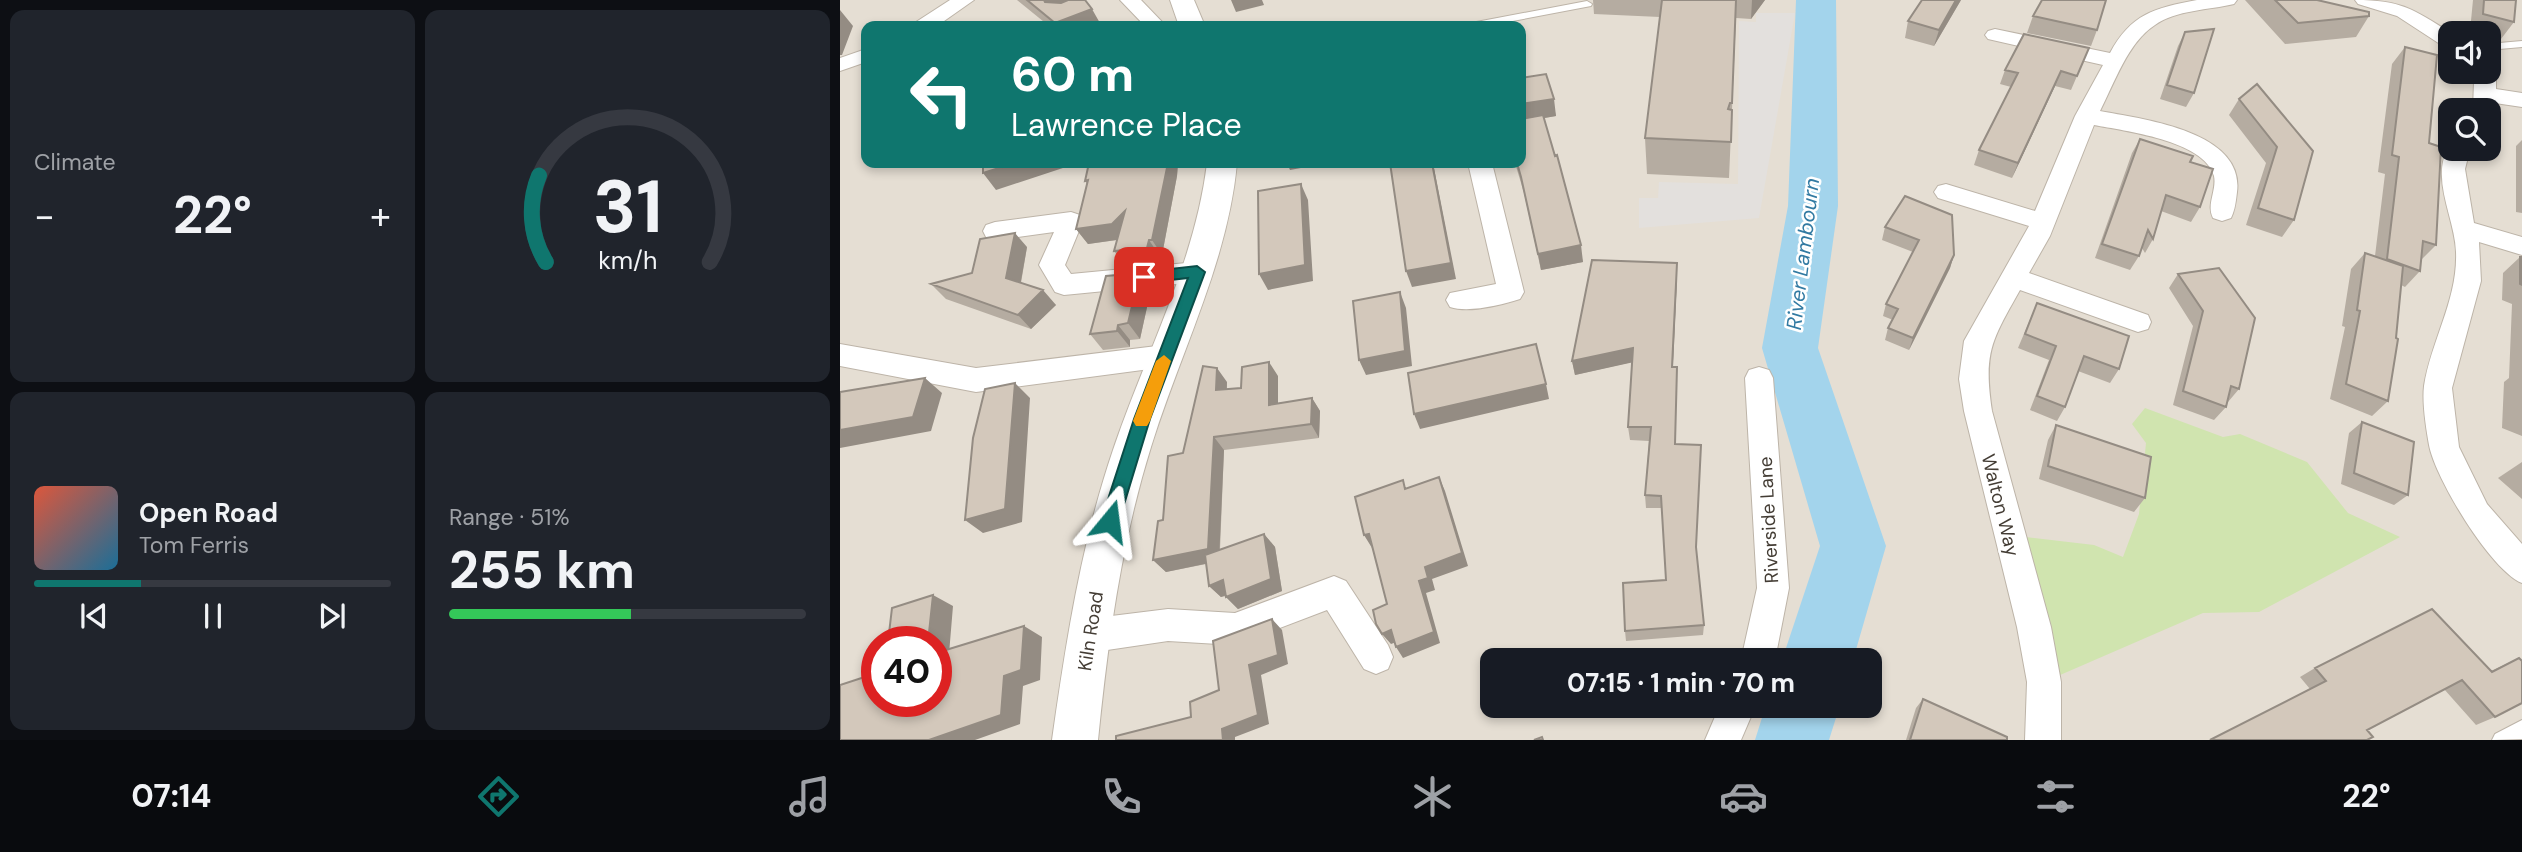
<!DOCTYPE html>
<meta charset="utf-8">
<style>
body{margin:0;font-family:"DM Sans",sans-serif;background:#20242c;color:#f1f3f6;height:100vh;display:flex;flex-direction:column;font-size:26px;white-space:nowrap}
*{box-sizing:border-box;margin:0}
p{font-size:23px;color:#9ea1a6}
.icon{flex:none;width:38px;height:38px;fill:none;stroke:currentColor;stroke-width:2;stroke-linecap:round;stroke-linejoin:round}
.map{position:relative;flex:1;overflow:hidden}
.details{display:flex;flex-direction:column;gap:10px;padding:10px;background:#0d0f14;width:840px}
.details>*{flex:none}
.hud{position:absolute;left:21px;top:21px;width:665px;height:147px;border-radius:14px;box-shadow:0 4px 10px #0003;background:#0f766e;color:#fff;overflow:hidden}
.fabs{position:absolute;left:1598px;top:21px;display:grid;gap:14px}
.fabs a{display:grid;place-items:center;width:63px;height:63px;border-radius:14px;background:#171b24;box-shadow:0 4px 10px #0003;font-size:35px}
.speed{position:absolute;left:21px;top:626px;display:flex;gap:14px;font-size:35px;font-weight:700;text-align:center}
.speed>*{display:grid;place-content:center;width:91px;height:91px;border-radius:50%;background:#171b24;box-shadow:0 4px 10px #0003;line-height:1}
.speed .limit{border:10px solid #d22;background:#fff;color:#111}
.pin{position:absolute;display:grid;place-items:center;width:60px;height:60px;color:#fff;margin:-30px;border-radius:14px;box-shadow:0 4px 10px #0006}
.me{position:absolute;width:77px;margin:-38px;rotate:16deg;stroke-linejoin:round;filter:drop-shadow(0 0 5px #0008)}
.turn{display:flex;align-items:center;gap:24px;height:147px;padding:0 35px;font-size:32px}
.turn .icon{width:91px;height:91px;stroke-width:2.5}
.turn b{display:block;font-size:49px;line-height:60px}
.big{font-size:52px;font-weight:700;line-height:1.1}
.details .card{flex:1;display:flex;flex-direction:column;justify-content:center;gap:10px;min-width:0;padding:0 24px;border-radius:14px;background:#20242c}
.details .dial{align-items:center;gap:0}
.dial svg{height:182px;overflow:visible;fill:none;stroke:#363941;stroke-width:7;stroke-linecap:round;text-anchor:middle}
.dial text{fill:#f1f3f6;stroke:none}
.song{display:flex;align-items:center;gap:21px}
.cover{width:84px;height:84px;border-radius:10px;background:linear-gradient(135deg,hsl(10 70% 55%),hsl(200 70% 35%))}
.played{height:7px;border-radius:4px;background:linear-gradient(90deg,#0f766e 30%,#363941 30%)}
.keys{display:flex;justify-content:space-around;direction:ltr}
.heat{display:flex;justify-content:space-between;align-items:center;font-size:38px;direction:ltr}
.charge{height:10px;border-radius:5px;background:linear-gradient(90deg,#34c759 51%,#363941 0)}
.details .tiles{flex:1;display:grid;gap:10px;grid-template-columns:repeat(2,1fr)}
.trip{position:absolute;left:640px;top:648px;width:402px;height:70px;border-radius:14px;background:#171b24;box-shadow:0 4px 10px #0003;font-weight:700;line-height:70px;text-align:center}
.dock{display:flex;height:112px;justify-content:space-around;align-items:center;background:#090b0e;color:#9ea1a6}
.dock .icon{width:49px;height:49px}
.dock .selected{color:#0f766e}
.dock b{font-size:32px;color:#f1f3f6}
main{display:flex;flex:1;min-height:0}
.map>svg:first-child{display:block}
.residential{fill:#e5ded3;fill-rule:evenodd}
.green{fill:#d0e4af}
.parking{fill:#e3e0dd}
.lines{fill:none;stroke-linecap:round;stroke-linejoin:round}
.river{fill:#a3d4ec;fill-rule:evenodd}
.service-casing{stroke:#bdb4a8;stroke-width:2}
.minor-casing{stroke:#bdb4a8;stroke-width:2}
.tertiary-casing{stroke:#bdb4a8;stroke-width:2}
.service{fill:#fff;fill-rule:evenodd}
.minor{fill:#fff;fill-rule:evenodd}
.tertiary{fill:#fff;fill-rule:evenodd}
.wall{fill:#b5aca1}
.shaded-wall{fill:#948c83}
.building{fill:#d3c8bb;stroke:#948c83;stroke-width:2}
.route{fill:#0f766e;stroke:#0a4d48;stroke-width:2}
.slow{fill:#f59e0b}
.labels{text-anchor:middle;stroke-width:5;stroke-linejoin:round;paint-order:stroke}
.street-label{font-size:19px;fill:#443d35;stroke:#fff}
.water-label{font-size:21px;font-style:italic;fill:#327aa2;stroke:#fff}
</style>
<main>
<section class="details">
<div class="tiles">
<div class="card"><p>Climate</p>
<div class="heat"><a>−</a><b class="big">22°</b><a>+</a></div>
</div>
<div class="card dial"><svg viewBox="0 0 100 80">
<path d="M14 69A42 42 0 1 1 86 69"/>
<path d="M14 69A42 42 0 0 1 11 31" stroke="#0f766e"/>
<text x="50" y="56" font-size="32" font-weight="700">31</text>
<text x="50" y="72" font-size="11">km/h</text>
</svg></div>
<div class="card">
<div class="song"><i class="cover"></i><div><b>Open Road</b><p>Tom Ferris</p></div></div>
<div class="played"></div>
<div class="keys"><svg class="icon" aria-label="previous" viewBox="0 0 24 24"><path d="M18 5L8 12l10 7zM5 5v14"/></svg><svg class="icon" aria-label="pause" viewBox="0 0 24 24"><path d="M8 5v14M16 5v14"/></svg><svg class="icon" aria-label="next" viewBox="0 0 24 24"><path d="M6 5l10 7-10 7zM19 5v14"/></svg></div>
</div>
<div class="card"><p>Range · 51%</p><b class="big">255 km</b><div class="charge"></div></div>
</div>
</section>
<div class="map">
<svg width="1682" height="740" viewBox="0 0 1682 740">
<rect width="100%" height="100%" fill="#f2ede5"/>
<path class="residential" d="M 0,0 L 1682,0 L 1682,740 L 0,740 ZM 26,26 L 681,26 L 681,163 L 26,163 ZM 1610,33 L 1648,33 L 1648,72 L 1610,72 ZM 1610,110 L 1648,110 L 1648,149 L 1610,149 ZM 37,642 L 96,642 L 96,702 L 37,702 ZM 653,660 L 1031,660 L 1031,705 L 653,705 Z"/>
<path class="green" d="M 1305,408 L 1383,437 L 1400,434 L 1467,462 L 1508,513 L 1560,537 L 1419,612 L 1363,613 L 1204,682 L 1169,535 L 1254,545 L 1283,557 L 1299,514 L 1306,443 L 1292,424 Z"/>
<path class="parking" d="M 916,13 L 955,13 L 919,218 L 799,228 L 799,198 L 818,198 L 819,182 L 898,184 L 899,21 L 916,22 Z"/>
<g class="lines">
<path class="river" d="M 956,0 L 996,0 L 998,206 L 978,348 L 1046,546 L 1013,660 L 942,660 L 980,546 L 922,348 L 948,206 Z
M 926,705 L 1000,705 L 989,740 L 915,740 Z"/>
<g class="service-casing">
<path id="service" d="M 747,1 L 752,4 L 751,6 L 646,26 L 626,26 L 631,23 Z
M 1682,41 L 1682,47 L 1648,50 L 1648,44 Z
M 1682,720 L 1682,739 L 1652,740 L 1655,734 Z"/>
</g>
<g class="minor-casing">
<path id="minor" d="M 110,0 L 134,0 L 97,26 L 73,26 L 76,22 Z
M 280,0 L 301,0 L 326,26 L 305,26 Z
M 1357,0 L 1397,0 L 1394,4 C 1369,10 1336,10 1315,25 C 1288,42 1274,84 1260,111 C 1302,119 1405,131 1397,192 C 1396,201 1395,210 1391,218 L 1382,221 L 1373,218 C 1366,205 1377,190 1374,176 C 1364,140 1284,131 1254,125 L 1210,236 L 1189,273 L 1308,315 L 1311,322 L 1308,329 L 1298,332 L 1180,290 C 1152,340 1143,352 1152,411 L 1211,627 L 1221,682 L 1221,740 L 1185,740 L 1187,682 L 1177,627 L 1124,411 L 1119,379 L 1124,341 L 1189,226 L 1098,198 L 1094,192 L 1098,186 L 1106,184 L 1195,211 L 1235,116 L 1263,65 L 1148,39 L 1145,35 L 1148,31 L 1155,29 L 1270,53 C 1291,14 1314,8 1357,0 Z
M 1515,0 C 1561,0 1573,9 1611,33 L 1610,48 L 1603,46 L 1557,16 L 1518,4 Z
M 26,49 L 26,62 L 0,71 L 0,58 Z
M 1648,71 L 1656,80 L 1656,89 L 1682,93 L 1682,107 L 1655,103 L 1655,110 L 1648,116 L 1648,110 L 1633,110 L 1634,81 L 1627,72 Z
M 1610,144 L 1610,149 L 1630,149 L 1625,169 L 1634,223 L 1682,237 L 1682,255 L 1639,242 L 1641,281 L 1612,388 L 1619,447 L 1647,504 L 1682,544 L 1682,583 C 1651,571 1595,478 1589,445 C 1586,428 1582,403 1584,386 C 1591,341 1618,299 1616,252 C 1615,217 1589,178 1610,144 Z
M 628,163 L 652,163 L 684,292 L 680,299 C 661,305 629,313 610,307 L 606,300 L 610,293 L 656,284 Z
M 231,212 L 240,215 L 243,221 L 225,265 L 231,274 L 357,262 L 366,265 L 370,272 L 366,279 L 357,282 L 224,295 L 215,292 L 199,265 L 214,232 L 155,240 L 146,237 L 143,231 L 146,225 L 155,222 Z
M 0,344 L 136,368 L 325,345 L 335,348 L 339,356 L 335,364 L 325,367 L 136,392 L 0,366 Z
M 919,367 L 929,370 L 933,378 L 949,588 L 935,660 L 901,660 L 917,588 L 905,378 L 909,370 Z
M 494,576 L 506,581 L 548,645 L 553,657 L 548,669 L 536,674 L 524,669 L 487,610 L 395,645 L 328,641 L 247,653 L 235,648 L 230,636 L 235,624 L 247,619 L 328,609 L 395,613 Z
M 880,705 L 916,705 L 901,740 L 865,740 Z"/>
</g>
<g class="tertiary-casing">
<path id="tertiary" d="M 330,0 L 354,0 L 365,26 L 339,26 Z
M 367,163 L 397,163 C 388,262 340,353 311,447 C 281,543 268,641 258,740 L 212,740 C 226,642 241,544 273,450 C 305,355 355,263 367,163 Z"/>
</g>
<use href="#service" class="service"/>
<use href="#minor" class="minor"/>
<use href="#tertiary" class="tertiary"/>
</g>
<path class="wall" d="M 177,0 L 245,0 L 261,25 L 258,26 L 209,26 Z
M 753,0 L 925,0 L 911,19 L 896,18 L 889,178 L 807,174 L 805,138 L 820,17 L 754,14 Z
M 1121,0 L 1094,46 L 1065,38 L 1068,21 Z
M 1405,0 L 1477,0 L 1529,16 L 1516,37 L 1445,44 Z
M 1633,0 L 1676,0 L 1674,22 L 1661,39 L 1648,36 L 1648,33 L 1639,33 L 1630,31 Z
M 1193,16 L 1257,30 L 1251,46 L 1187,33 Z
M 1345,32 L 1354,93 L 1346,107 L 1320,99 L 1338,46 Z
M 1565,47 L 1589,143 L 1596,245 L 1581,260 L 1580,271 L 1565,287 L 1561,285 L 1548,401 L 1532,416 L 1490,399 L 1505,327 L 1502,326 L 1511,269 L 1525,253 L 1535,256 L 1545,174 L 1538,172 L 1552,64 Z
M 1249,48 L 1231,90 L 1215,86 L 1172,178 L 1134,165 L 1139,150 L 1171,87 L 1160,84 L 1165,70 Z
M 706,74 L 716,116 L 704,118 L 743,262 L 701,270 L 684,193 L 675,163 L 681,163 Z
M 1399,99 L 1473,151 L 1454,220 L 1442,237 L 1406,225 L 1426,163 L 1389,115 Z
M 1300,139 L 1350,162 L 1360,207 L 1351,222 L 1321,211 L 1313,239 L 1305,253 L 1302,248 L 1299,256 L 1290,270 L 1255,258 L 1292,153 Z
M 1682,140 L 1682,213 L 1676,212 L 1676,146 Z
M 249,163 L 338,163 L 337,176 L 322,255 L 319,255 L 317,263 L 285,266 L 274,251 L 277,240 L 248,244 L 236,229 L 247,184 L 245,181 Z
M 1065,196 L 1114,255 L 1110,268 L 1069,350 L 1045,340 L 1048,328 L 1053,320 L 1043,316 L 1046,304 L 1073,252 L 1042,240 L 1045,227 Z
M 187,247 L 181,283 L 216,305 L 191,329 L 106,299 L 91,284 L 132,273 Z
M 1680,257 L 1682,257 L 1682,436 L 1662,428 L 1664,382 L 1669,378 L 1672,304 L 1662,300 L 1663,273 Z
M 1379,268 L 1399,389 L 1388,402 L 1387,402 L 1386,407 L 1374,420 L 1333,405 L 1353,326 L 1329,288 L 1338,274 Z
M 300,273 L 311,289 L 300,339 L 290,340 L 290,347 L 263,350 L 250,334 Z
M 837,278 L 833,367 L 835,444 L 856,548 L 864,625 L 863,635 L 786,641 L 785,631 L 826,580 L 822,508 L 806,508 L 805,495 L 809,441 L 790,440 L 788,427 L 792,362 L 735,375 L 732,361 Z
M 1197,303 L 1279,369 L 1270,383 L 1238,371 L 1225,407 L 1217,421 L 1190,410 L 1209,360 L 1178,348 Z
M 438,376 L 438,403 L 472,398 L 480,411 L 479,438 L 384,450 L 380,550 L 424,534 L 435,547 L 442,591 L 398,609 L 386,597 L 386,596 L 381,597 L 369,586 L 366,564 L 326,572 L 313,560 L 343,453 L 387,382 L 387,389 L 401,388 Z
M 1522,422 L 1568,495 L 1554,505 L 1501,484 L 1509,433 Z
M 1216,425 L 1305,498 L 1294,512 L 1199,479 L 1208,440 Z
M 1682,462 L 1682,499 L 1658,478 Z
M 1679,658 L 1655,717 L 1636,725 L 1604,689 L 1527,730 L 1470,689 L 1460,677 L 1475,668 L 1651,671 Z
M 1083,699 L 1167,740 L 1066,740 L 1076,708 Z"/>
<path class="shaded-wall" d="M 204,0 L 232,0 L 211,12 Z
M 391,0 L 422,0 L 424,5 L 396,12 Z
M 912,0 L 925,0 L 911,19 Z
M 1116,0 L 1121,0 L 1094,46 L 1099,30 Z
M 252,9 L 261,25 L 258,26 L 217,26 L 215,23 Z
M 0,10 L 13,26 L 2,55 L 0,55 Z
M 1221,71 L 1215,86 L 1172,178 L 1178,163 Z
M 714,99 L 716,116 L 681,122 L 681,104 Z
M 175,163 L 235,163 L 235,164 L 156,190 L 143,173 Z
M 328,163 L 338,163 L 337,176 L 322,255 L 312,240 Z
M 447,163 L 488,163 L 450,170 Z
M 592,163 L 593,163 L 616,279 L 572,287 L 566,271 Z
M 461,184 L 468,200 L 473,281 L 428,290 L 419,274 Z
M 285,211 L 283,239 L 248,244 L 236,229 Z
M 175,233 L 187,247 L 179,292 L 166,278 Z
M 309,240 L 319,255 L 317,263 L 307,248 Z
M 741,245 L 743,262 L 701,270 L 698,254 Z
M 1114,255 L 1110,268 L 1069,350 L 1073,338 Z
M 837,263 L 837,278 L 832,381 L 832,367 Z
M 300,273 L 311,289 L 300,339 L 288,323 Z
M 203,290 L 216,305 L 191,329 L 178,315 Z
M 560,292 L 566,308 L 572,366 L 526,375 L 519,360 Z
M 278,325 L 290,340 L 290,347 L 277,331 Z
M 793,348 L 794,362 L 735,375 L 732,361 Z
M 429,362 L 438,376 L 438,418 L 429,405 Z
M 377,368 L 387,382 L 386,404 L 376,390 Z
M 85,378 L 102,393 L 91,431 L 0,448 L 0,430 Z
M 175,383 L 190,398 L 182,522 L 143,533 L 125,520 Z
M 706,384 L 709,399 L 580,429 L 574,414 Z
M 472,398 L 480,411 L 479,438 L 471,424 Z
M 374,437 L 384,450 L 379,561 L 326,572 L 313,560 Z
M 599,477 L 605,491 L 628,566 L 592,579 L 595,590 L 586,593 L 600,643 L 563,658 L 556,647 L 585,567 Z
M 424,534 L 435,547 L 442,591 L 398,609 L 386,597 Z
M 529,534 L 532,548 L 524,535 Z
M 383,580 L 395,592 L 381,597 L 369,586 Z
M 93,595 L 113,606 L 108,666 L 96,660 L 96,642 L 88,642 Z
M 432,619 L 442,630 L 448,664 L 421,675 L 429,724 L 395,737 L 395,740 L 383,740 L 382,729 L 409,665 Z
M 184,626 L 202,637 L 200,680 L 183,686 L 180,724 L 135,740 L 89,740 L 164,676 Z
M 551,630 L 559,641 L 551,644 L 542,634 Z"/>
<path class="building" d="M 187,0 L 204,0 L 205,2 L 221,3 L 228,0 L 245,0 L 252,9 L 215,23 Z
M 822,0 L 896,0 L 892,103 L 890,103 L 888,109 L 892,110 L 891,142 L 805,138 Z
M 1082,0 L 1116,0 L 1099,30 L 1068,21 Z
M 1202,0 L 1266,0 L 1257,30 L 1193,16 Z
M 1435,0 L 1477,0 L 1529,12 L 1529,16 L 1458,23 Z
M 1644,0 L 1676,0 L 1674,22 L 1643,14 Z
M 1374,29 L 1354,93 L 1327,85 L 1345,32 Z
M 1184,34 L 1249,48 L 1237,76 L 1221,71 L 1178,163 L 1139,150 L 1178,73 L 1165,70 Z
M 1565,47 L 1597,55 L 1589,143 L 1601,147 L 1596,245 L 1583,241 L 1580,271 L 1547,259 L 1559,157 L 1552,155 Z
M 706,74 L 714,99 L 681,104 L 681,78 Z
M 1417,84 L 1473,151 L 1454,220 L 1418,208 L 1437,147 L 1399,99 Z
M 703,115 L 715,156 L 717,155 L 741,245 L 698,254 L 681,177 L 677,163 L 681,163 L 681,119 Z
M 1300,139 L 1353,156 L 1350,162 L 1373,169 L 1360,207 L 1326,195 L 1313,239 L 1308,230 L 1299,256 L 1262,244 Z
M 143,163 L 175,163 L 143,173 Z
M 249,163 L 328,163 L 312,240 L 309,240 L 307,248 L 274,251 L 285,211 L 272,224 L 236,229 L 248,180 L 245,181 Z
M 550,163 L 592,163 L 611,263 L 566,271 Z
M 461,184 L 465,265 L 419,274 L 418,191 Z
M 1065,196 L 1112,215 L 1114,255 L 1073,338 L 1048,328 L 1058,309 L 1046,304 L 1079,240 L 1045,227 Z
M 175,233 L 166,278 L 203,290 L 178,315 L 91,284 L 132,273 L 140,239 Z
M 1525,253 L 1563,266 L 1556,338 L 1558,339 L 1548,401 L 1506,384 L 1520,311 L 1517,310 Z
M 1680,257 L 1682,257 L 1682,285 L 1680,284 Z
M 752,260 L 837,263 L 832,367 L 837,367 L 835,444 L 861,445 L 856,547 L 864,625 L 785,631 L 783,583 L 826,580 L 821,496 L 805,495 L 811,427 L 788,427 L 793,348 L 732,361 Z
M 1379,268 L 1415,318 L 1399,389 L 1391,386 L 1386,407 L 1343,391 L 1363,311 L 1338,274 Z
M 300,273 L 288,323 L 278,325 L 277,331 L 250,334 L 266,276 Z
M 560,292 L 565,351 L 519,360 L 513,301 Z
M 1197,303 L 1289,336 L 1279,369 L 1244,356 L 1225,407 L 1197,396 L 1216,346 L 1185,334 Z
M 696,344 L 706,384 L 574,414 L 568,373 Z
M 429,362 L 429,405 L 472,398 L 471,424 L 374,437 L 368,549 L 313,560 L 318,521 L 323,520 L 328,456 L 343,453 L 363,366 L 377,368 L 376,390 L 401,388 L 402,367 Z
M 85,378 L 73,417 L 0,430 L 0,392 Z
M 175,383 L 165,509 L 125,520 L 133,438 L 145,389 Z
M 1522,422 L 1574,442 L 1568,495 L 1514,473 Z
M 1216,425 L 1311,457 L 1305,498 L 1208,466 Z
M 599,477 L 622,553 L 585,567 L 588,578 L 579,581 L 594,632 L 556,647 L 551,630 L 542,634 L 536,624 L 533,610 L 547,604 L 529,534 L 524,535 L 515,497 L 563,480 L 565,489 Z
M 424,534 L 431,579 L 386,597 L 383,580 L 369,586 L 365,555 Z
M 93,595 L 88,642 L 48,642 L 52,608 Z
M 1592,609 L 1652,672 L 1679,658 L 1682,661 L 1682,703 L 1655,717 L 1622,680 L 1527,730 L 1533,737 L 1527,740 L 1370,740 L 1486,681 L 1475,668 Z
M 432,619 L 438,655 L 409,665 L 418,715 L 382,729 L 383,740 L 276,740 L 276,736 L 351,717 L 350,702 L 379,690 L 373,641 Z
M 184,626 L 181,670 L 164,676 L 161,715 L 89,740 L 0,740 L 0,685 L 37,673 L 37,702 L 96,702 L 96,653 Z
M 1083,699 L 1167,737 L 1167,740 L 1070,740 Z
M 702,737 L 703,740 L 694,740 Z"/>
<path class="route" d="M 357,266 L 365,272 L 310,419 L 279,521 L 277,526 L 270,529 L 264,526 L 261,521 L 294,419 L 348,278 L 304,283 L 297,277 L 304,272 Z"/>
<path class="slow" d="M 324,355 L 331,361 L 310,421 L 307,426 L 296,426 L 293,421 L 316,361 Z"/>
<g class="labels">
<g class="street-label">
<text transform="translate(1161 505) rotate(76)" y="7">Walton Way</text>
<text transform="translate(928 520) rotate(-93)" y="7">Riverside Lane</text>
<text transform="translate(250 631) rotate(-81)" y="7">Kiln Road</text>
</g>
<g class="water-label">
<text transform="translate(963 254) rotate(-83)" y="7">River Lambourn</text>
</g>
</g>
</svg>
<div class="fabs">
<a><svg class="icon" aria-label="sound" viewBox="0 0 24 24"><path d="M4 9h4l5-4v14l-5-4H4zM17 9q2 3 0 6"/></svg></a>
<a><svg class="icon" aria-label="search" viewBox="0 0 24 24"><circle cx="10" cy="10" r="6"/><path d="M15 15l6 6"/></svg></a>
</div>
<div class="speed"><div class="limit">40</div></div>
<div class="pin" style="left:304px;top:277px;background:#d93025"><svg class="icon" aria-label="arrive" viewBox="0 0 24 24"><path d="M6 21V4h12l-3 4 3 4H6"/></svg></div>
<svg class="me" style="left:270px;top:521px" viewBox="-20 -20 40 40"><path d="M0-17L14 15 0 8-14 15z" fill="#0f766e" stroke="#fff" stroke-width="4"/></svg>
<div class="trip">07:15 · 1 min · 70 m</div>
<div class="hud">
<div class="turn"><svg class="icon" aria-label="left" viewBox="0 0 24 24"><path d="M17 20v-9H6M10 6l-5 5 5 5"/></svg><div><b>60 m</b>Lawrence Place</div></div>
</div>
</div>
</main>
<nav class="dock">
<b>07:14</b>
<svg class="icon selected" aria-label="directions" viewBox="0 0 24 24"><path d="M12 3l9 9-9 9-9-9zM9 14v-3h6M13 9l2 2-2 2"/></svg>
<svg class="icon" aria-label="music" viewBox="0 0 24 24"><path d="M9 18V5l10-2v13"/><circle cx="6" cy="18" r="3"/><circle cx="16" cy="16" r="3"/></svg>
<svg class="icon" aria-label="phone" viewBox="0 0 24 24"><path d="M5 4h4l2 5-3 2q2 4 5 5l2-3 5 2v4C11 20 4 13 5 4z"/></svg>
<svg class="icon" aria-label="climate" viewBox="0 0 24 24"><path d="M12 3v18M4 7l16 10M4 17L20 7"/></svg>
<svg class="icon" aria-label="car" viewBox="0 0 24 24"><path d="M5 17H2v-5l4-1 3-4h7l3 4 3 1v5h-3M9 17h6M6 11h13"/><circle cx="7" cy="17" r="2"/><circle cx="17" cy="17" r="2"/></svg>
<svg class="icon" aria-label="filters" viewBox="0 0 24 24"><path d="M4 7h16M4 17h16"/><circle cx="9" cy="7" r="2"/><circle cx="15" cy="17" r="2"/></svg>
<b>22°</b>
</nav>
